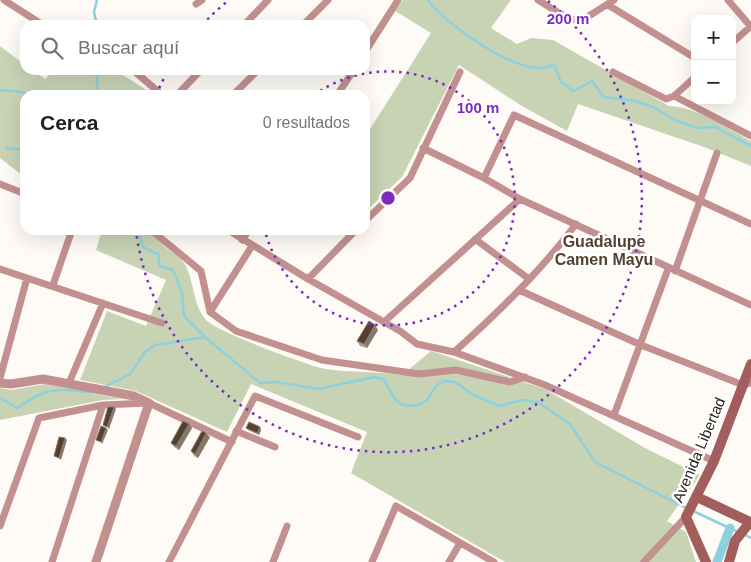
<!DOCTYPE html>
<html lang="es">
<head>
<meta charset="utf-8">
<style>
  :root { --surface:#fff; --page:#f2f2f2; --text:#202124; --muted:#757577; --line:#e0e0e0 }
  body { margin:0; font-family:Arial,sans-serif; background:var(--page); color:var(--text) }
  .controls { position:absolute; right:15px; top:15px; display:grid; overflow:hidden; border-radius:10px; box-shadow:0 5px 20px #0002 }
  .controls button { width:45px; height:45px; display:grid; place-items:center; padding:0; border:0; border-bottom:1px solid var(--line); background:var(--surface); color:var(--text); font:25px sans-serif }
  .list { margin:0; padding:0; list-style:none }
  h2 { display:flex; justify-content:space-between; align-items:center; height:65px; margin:0; padding:0 20px; font-size:21px }
  h2 small { font-size:16px; font-weight:400; color:var(--muted) }
  .icon { flex:none; width:28px; height:28px; fill:none; stroke:currentColor; stroke-width:2; stroke-linecap:round; stroke-linejoin:round }
  .map { position:relative; flex:none; width:751px; height:562px; overflow:hidden }
  .search { position:absolute; background:var(--surface); box-shadow:0 5px 20px #0002; left:20px; top:20px; width:350px; height:55px; display:flex; align-items:center; gap:12px; box-sizing:border-box; padding:0 18px; border-radius:15px; color:var(--muted); font-size:19px }
  .panel { position:absolute; background:var(--surface); box-shadow:0 5px 20px #0002; left:20px; top:90px; width:350px; height:145px; border-radius:15px }
  .map>svg:first-child { display:block }
  .green { fill:#c8d3b4 }
  .lines { fill:none; stroke-linecap:round; stroke-linejoin:round }
  .stream { stroke:#8cd1e0; stroke-width:2.5 }
  .canal { stroke:#8cd1e0; stroke-width:9 }
  .minor { stroke:#c2918f; stroke-width:7 }
  .tertiary { stroke:#c2918f; stroke-width:9 }
  .secondary { stroke:#a25e5c; stroke-width:10 }
  .wall { fill:#a89e92 }
  .shaded-wall { fill:#86786b }
  .building { fill:#534130; stroke:#86786b }
  .ring { fill:none; stroke:#7b2cbf; stroke-width:2.5; stroke-dasharray:2.5 5 }
  .labels { text-anchor:middle; stroke-width:5; stroke-linejoin:round; paint-order:stroke }
  .street-label { font-size:15px; fill:#261e17; stroke:#fff }
  .neighbourhood-label { font-size:16px; font-weight:bold; fill:#534130; stroke:#fff }
  .centre { fill:#7b2cbf; stroke:#fff; stroke-width:2.5 }
  .ring-label { font-size:15px; text-anchor:middle; font-weight:bold; fill:#7b2cbf; stroke:#fff; stroke-width:5; stroke-linejoin:round; paint-order:stroke }
</style>
</head>
<body>
<div class="map">
<svg width="751" height="562" viewBox="0 0 751 562">
  <rect width="100%" height="100%" fill="#fefaf5"/>
  <path class="green" d="M403 0H511L491 28 517 44 531 38 553 40 669 106C699 108 725 127 751 141V166L704 147 578 104 567 131 522 106 459 65 402 177 365 212V137L431 33 395 11Z
    M0 46 25 65V70H32L45 79 54 70H115L151 93 25 95V170L22 175 0 158Z
    M102 230H153C160 250 178 252 186 266 194 283 193 305 206 320 215 331 309 366 326 369 351 373 377 371 402 375L431 351 545 389 645 448 700 475 667 521 686 532 696 562H505L351 473 367 432 251 384 227 432 136 391 80 380 107 311 146 326 166 280 96 250Z
    M45 384 123 399 103 400 0 420V388L11 390Z"/>
  <g class="lines">
    <path class="stream" d="M97 0 94 12 97 25
      M428 0C445 24 509 68 539 68 543 69 549 66 554 65L561 82 573 91 592 81 604 97 635 101 653 107 673 119 696 128 715 127 751 146
      M97 70V95
      M0 90 23 92 28 95
      M6 148 25 150
      M138 230 143 247 158 254 160 266 173 270 182 293 184 316 205 337 260 383 277 382 318 389 375 377 383 379 395 399 402 405 415 406 426 401 437 385 444 381 455 382 473 395 499 406 522 400 538 402 570 424 595 462 686 508
      M103 388 130 374 145 352 155 345 205 337
      M0 398 17 408C36 396 44 389 69 390 77 391 85 393 93 392
      M691 510 738 532
      M743 534 751 538"/>
    <path class="canal" d="M717 562 730 528"/>
    <path class="minor" d="M4 0 43 25
      M538 0 567 18 581 21 614 0
      M728 0 751 27
      M196 4 202 0
      M608 5 695 58
      M244 25 268 0
      M303 25 328 0
      M732 43 751 26
      M365 52 398 0
      M133 70 162 95
      M613 72 666 99 674 96 695 77
      M177 95 201 70
      M233 95 258 70
      M337 95 354 70
      M674 96 751 136
      M423 148 484 178 520 199 751 305
      M484 178 514 115 751 224
      M0 184 25 194
      M365 221 410 178 460 72
      M151 230 201 271 210 312 236 331 322 360 419 374 456 370 510 382 525 377
      M228 230 308 279 400 331 417 344 454 352 545 385 714 461
      M475 239 529 279
      M242 240 249 230
      M0 269 162 323
      M675 271 717 153
      M308 279 356 230
      M53 285 72 230
      M519 290 641 345 743 385 751 383
      M210 312 252 246
      M384 322 520 199
      M454 352C498 313 541 271 576 224
      M0 378 27 278
      M69 383 103 303
      M614 415 668 269
      M236 431 275 447
      M0 526 39 418 103 405 149 403 232 442
      M52 562 103 405
      M169 562 255 396 358 437
      M273 562 287 526
      M372 562 396 506 494 562
      M449 562 460 543
      M644 562 686 517"/>
    <path class="tertiary" d="M0 383 11 384 43 379 134 396 149 403 96 562"/>
    <path class="secondary" d="M697 497 750 522 735 541 729 562
      M706 562 686 517 714 461 751 364"/>
  </g>
  <path class="wall" d="M378 330 367 348 360 346 357 341Z
    M189 424 192 428 179 450 174 447 171 443Z
    M260 427 261 430 259 435 248 430 246 428Z
    M210 437 198 458 194 456 191 451Z"/>
  <path class="shaded-wall" d="M375 325 378 330 367 348 364 344Z
    M114 407 116 409 109 429 107 427Z
    M189 424 192 428 179 450 176 446Z
    M260 427 261 430 259 435 257 433Z
    M106 428 108 430 102 444 101 442Z
    M206 433 210 437 198 458 195 454Z
    M65 438 67 440 61 460 59 458Z"/>
  <path class="building" d="M369 321 375 325 364 344 357 341Z
    M108 407H114L107 427 103 425Z
    M183 421 189 424 176 446 171 443Z
    M249 422 260 427 257 433 246 428Z
    M101 426 106 428 101 442 96 440Z
    M202 431 206 433 195 454 191 451Z
    M59 437 65 438 59 458 54 456Z"/>
  <g class="ring">
    <path d="M314 95A127 127 0 1 1 265 231"/>
    <path d="M156 95A254 254 0 0 1 168 71M202 25A254 254 0 0 1 228 1M548 1A254 254 0 1 1 136 231"/>
  </g>
  <g class="labels">
    <g class="street-label">
      <text transform="translate(699 450) rotate(-67)" y="5">Avenida Libertad</text>
    </g>
    <g class="neighbourhood-label">
      <text x="604" y="247">Guadalupe<tspan x="604" dy="18">Camen Mayu</tspan></text>
    </g>
  </g>
  <circle cx="388" cy="198" r="8" class="centre"/>
  <g class="ring-label">
    <text x="568" y="24">200 m</text>
    <text x="478" y="113">100 m</text>
  </g>
</svg>
<div class="controls">
<button>+</button>
<button>−</button>
</div>
<div class="search"><svg class="icon" aria-label="search" viewBox="0 0 24 24"><circle cx="10" cy="10" r="6"/><path d="M15 15l6 6"/></svg>Buscar aquí</div>
<section class="panel">
<h2>Cerca<small>0 resultados</small></h2>
<ul class="list">
</ul>
</section>
</div>
</body>
</html>
